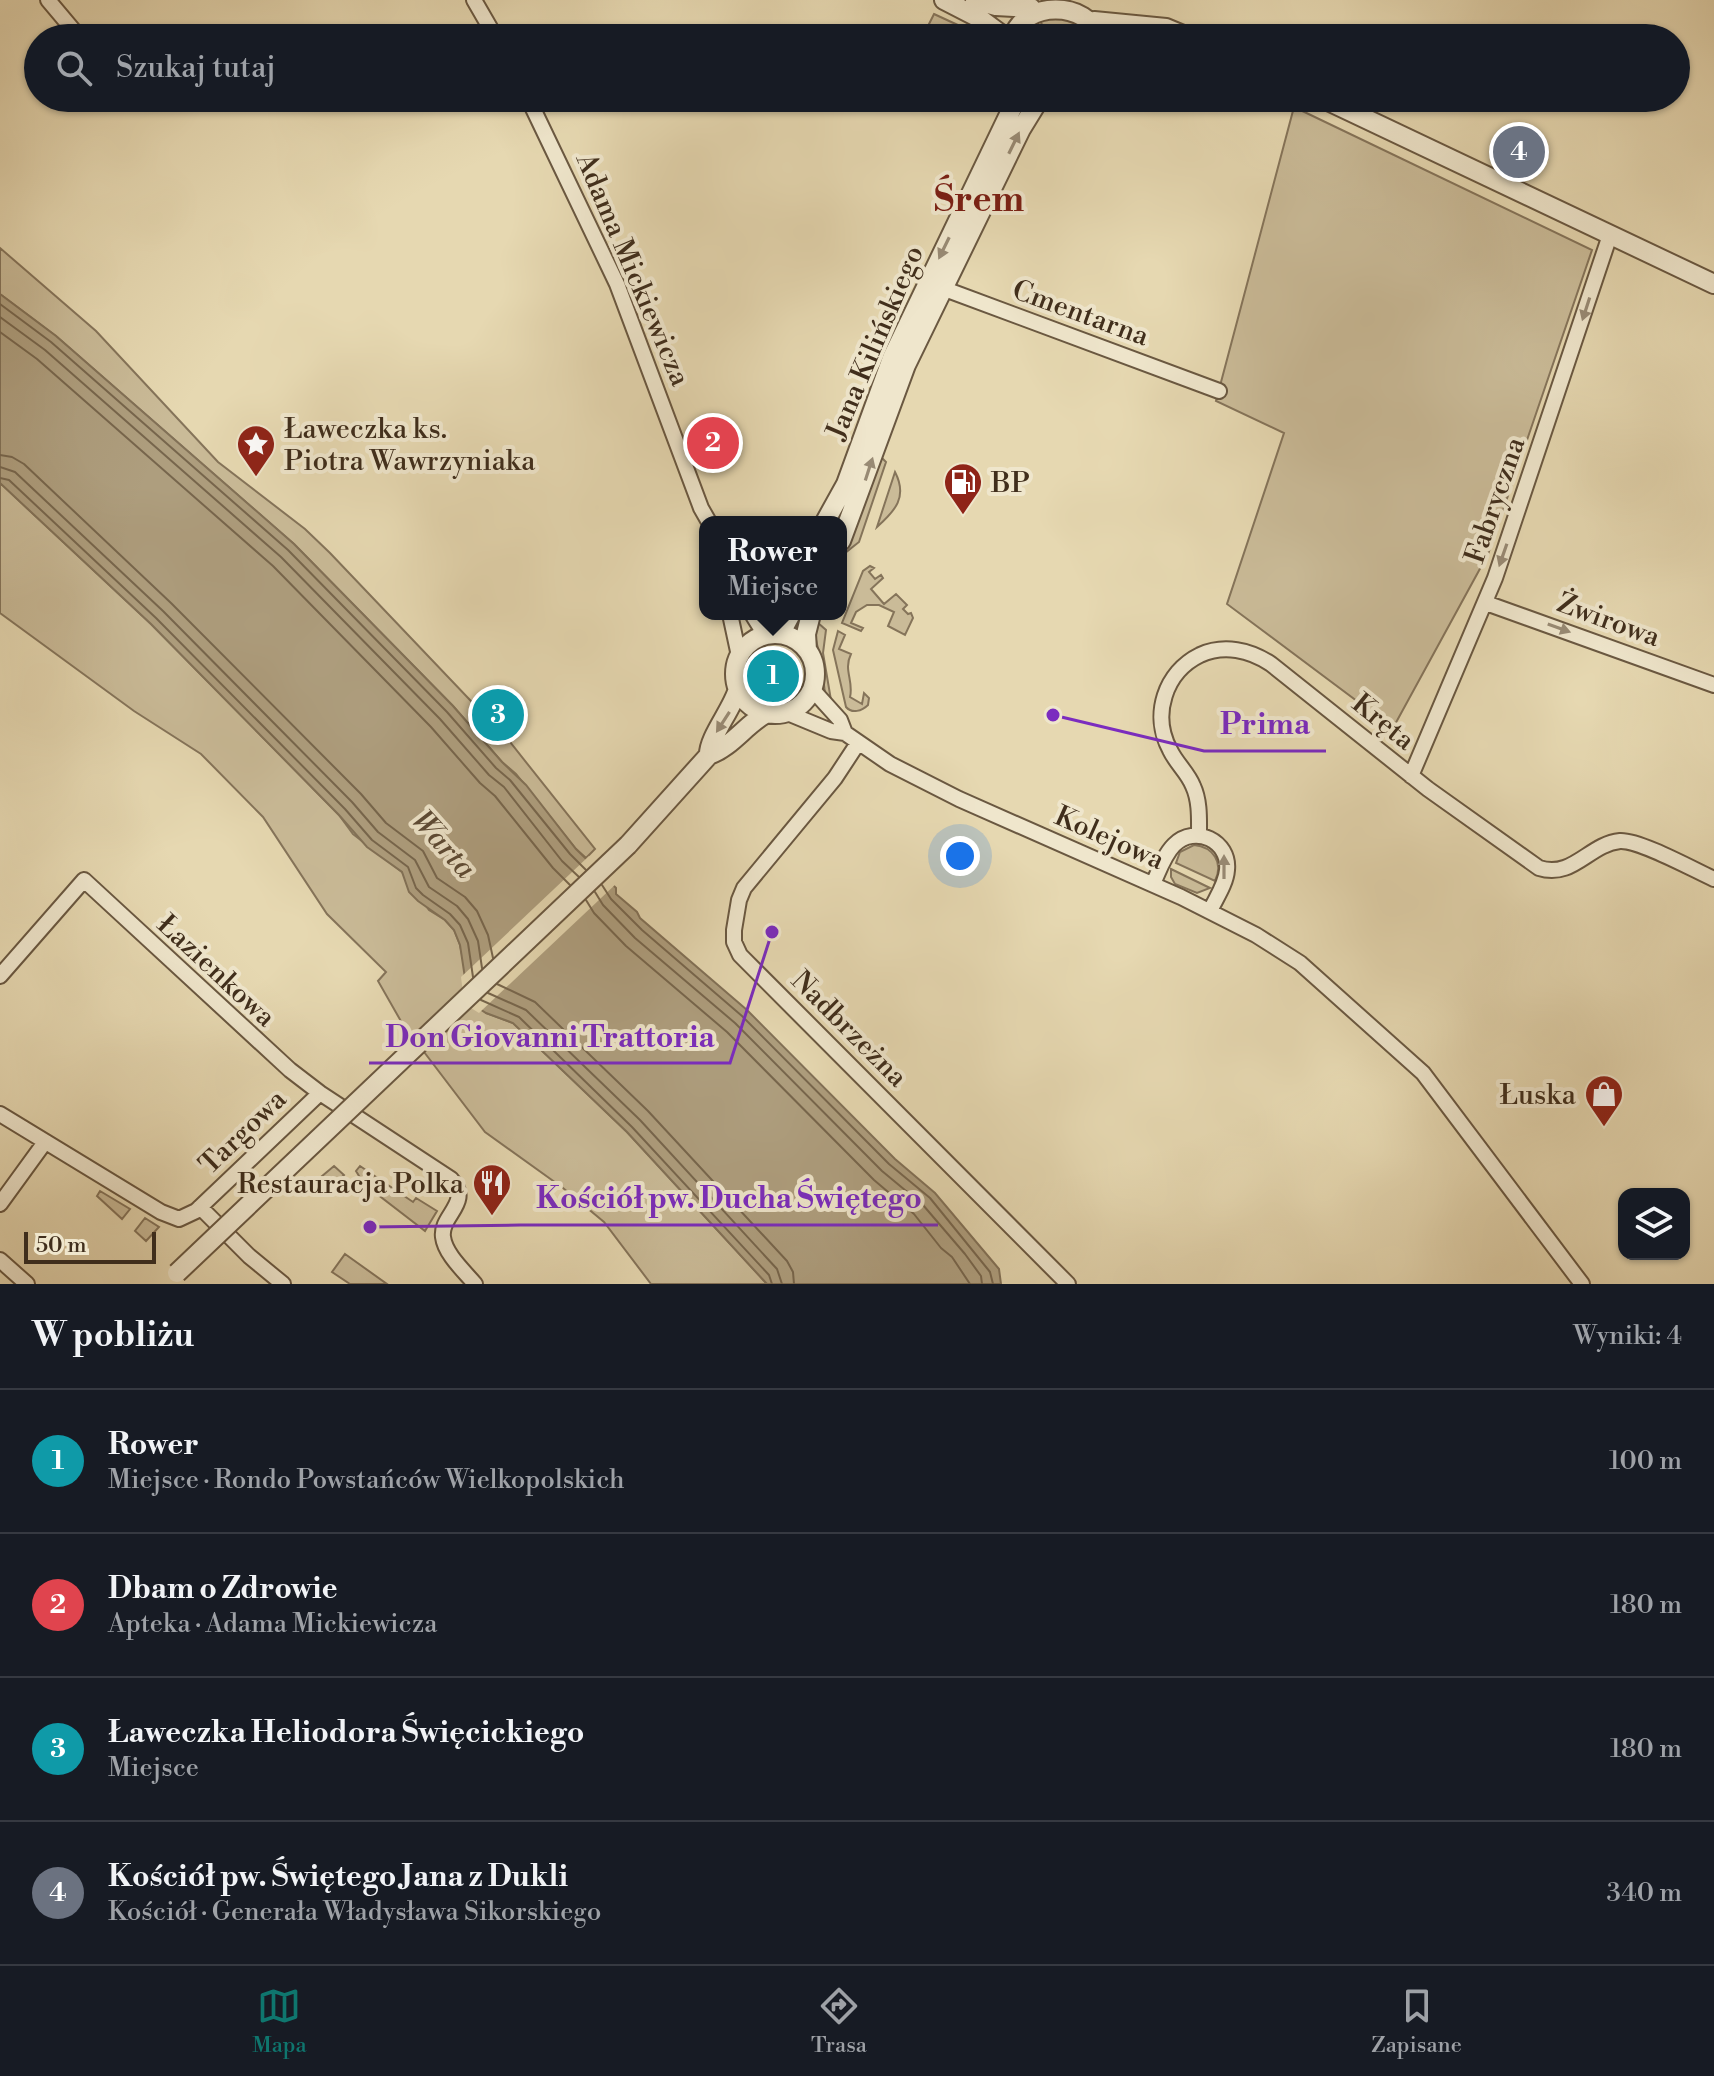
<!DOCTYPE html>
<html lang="pl">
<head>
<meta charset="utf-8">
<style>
  :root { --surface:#171b24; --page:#242831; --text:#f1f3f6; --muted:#9ea1a6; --line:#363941; --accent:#0f766e }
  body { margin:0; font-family:"Libre Bodoni",serif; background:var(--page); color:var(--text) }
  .controls { position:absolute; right:24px; bottom:24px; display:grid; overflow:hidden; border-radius:16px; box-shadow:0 2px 6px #0004 }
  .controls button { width:72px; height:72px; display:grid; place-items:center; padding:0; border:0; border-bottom:2px solid var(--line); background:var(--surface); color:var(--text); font:40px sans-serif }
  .scale { position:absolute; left:24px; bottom:20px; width:132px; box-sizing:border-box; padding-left:8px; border:4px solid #402e1c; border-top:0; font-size:22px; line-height:28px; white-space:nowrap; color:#402e1c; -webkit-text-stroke:6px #efe6cc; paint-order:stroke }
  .you { position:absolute; left:960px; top:856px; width:28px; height:28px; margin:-20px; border:6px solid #fff; border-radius:50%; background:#1a73e8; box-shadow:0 0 0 12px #1a73e833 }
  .badge { display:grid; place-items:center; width:52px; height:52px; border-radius:50%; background:var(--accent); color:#fff; font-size:26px; font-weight:700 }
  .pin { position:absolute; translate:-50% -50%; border:4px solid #fff; box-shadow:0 2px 8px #0006 }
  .popup { position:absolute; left:699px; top:516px; width:148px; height:104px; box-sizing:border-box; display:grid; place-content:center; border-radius:16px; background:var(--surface); filter:drop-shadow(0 2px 6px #0005); font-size:26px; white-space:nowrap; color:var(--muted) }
  .popup b { font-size:30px; color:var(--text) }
  .popup::after { content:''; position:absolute; left:50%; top:100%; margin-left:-16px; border:16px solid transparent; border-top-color:var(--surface) }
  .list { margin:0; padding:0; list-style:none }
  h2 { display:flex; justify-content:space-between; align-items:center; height:104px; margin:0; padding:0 32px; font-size:34px }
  h2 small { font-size:26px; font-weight:400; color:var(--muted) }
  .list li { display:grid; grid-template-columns:52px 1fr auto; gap:24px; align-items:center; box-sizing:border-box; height:144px; padding:0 32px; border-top:2px solid var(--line) }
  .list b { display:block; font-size:30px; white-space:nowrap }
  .list p { margin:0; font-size:26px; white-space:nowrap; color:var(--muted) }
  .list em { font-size:26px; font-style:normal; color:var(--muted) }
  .icon { flex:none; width:44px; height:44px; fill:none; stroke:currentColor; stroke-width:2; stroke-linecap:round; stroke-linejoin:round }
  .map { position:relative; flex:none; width:1714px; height:1284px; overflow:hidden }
  .search { position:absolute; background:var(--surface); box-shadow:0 2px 6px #0004; left:24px; right:24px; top:24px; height:88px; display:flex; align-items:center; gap:20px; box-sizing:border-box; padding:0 28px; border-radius:44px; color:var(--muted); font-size:30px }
  .sheet { height:680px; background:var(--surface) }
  nav { display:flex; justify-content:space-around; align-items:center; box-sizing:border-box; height:112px; border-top:2px solid var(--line); background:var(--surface); font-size:22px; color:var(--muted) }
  nav a { display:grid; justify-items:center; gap:4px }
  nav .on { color:var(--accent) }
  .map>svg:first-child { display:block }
  .green { fill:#cabb98; stroke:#85745a; stroke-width:2 }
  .water { fill:#ae9e7e; stroke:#827157; stroke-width:2 }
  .pier { fill:#e6d8b1 }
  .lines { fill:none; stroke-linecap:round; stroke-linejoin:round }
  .shore { stroke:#77664d; stroke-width:2 }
  .minor-casing { stroke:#6a5841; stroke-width:18 }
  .tertiary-casing { stroke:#6a5841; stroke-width:22 }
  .minor { stroke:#efe6cc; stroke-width:14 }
  .tertiary { stroke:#efe6cc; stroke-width:18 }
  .tertiary-bridge-casing { stroke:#6a5841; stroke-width:22; stroke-linecap:butt }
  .tertiary-bridge { stroke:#efe6cc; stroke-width:18 }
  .oneway { fill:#988a74 }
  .labels { text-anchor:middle; stroke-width:8; stroke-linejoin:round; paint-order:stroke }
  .street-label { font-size:28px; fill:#402e1c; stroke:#efe6cc }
  .poi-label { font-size:28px; fill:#402e1c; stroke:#efe6cc; text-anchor:start }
  .water-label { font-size:30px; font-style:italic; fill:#5c4a34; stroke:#efe6cc }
  .district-label { font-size:36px; font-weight:bold; fill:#7a1f14; stroke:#efe6cc }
  .leader { fill:none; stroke:#7b2cbf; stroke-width:3 }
  .callout-dot { fill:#7b2cbf; stroke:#efe6cc; stroke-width:3 }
  .callout-label { font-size:30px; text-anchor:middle; font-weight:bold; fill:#7b2cbf; stroke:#efe6cc; stroke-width:8; stroke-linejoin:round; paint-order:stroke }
</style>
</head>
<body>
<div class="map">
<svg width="1714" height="1284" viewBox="0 0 1714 1284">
  <rect width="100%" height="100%" fill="#e6d8b1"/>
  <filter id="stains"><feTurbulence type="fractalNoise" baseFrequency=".0025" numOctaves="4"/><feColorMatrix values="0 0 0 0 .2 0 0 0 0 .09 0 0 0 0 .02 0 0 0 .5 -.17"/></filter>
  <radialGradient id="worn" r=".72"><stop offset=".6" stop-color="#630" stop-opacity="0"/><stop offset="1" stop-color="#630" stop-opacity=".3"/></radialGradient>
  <path class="green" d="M934 14 986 38H942L927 28Z
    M1052 15 1078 23 1086 38H1067L1059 32 1048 35 1040 21Z
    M1294 107 1592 250 1488 554 1393 728 1227 604 1284 433 1216 401Z
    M0 248 96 331 218 462 305 529 330 553 510 742 595 849 586 858 576 849 516 774 502 762 453 706 294 544 56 336 0 294Z
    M879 455 886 462 859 542 845 553Z
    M895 472C908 497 895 511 877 527Z
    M0 483 151 624 339 815 353 834 402 872 429 910 445 920 454 930 460 945 464 964 486 1013 513 1023 627 1132 767 1284H651L604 1222 563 1188 485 1132 402 1023 378 981 386 972 327 914 263 817 201 754 134 711 0 613Z
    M870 566 874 568 869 572 875 579 881 575 883 578 871 589 884 604 896 594 907 605 903 609 908 614 911 613 913 618 905 635 888 626 894 612 879 605H867L856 612 851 623 863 628 861 631 842 623 863 571Z
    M817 622 826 630 823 653 831 700 826 697C823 686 824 677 822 665 820 649 812 639 817 622Z
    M838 631 845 635 839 649 851 654C843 670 854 681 850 697L862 704 864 693 869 698 868 705C862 711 852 714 846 707L833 650Z
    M749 674a26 26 0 1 1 52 0a26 26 0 1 1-52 0Z
    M1194 845C1213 847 1224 862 1215 881L1176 863 1180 852Z
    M1171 869 1210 888 1197 893 1175 884 1171 877Z
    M334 1166 344 1175 328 1192 315 1182Z
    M360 1166 413 1202 416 1198 437 1211 425 1231 364 1184 356 1171Z
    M100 1191 130 1209 122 1219 97 1196Z
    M145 1218 159 1227 146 1241 135 1231Z
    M345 1254 387 1284H350L332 1272Z"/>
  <path class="water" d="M0 294 56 336 294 544 453 706 502 762 526 785 576 849 616 888V894L637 912 640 918 747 1010 895 1159 935 1193 999 1269 1001 1284H767L627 1132 513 1023 486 1013 474 1005 467 991 460 945 454 930 445 920 418 901 409 892 402 872 367 847 339 815 151 624 0 483Z"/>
  <path class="pier" d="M589 856 617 883 479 1013 471 1008 463 993 461 977Z"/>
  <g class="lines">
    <path class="shore" d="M0 304 51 342 288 550 447 712 496 768 510 780 570 854 586 870
      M0 317 45 350 281 557 440 719 489 775 504 787 562 861 579 877
      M0 332 37 359 273 566 431 727 480 783 495 796 553 868 570 885
      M0 455 12 457 24 464 171 603 361 794 386 823 423 851 437 878 465 897 477 911 488 935 493 958
      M0 467 15 472 163 611 352 802 378 832 415 860 429 887 457 906 468 919 478 941 482 968
      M0 478 9 480 156 618 345 809 372 840 408 867 416 888 423 895 450 914 460 925 468 943 473 977
      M602 885 611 899 642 930 742 1016 889 1164 930 1198 990 1272 993 1284
      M595 892 603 905 635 938 735 1023 882 1171 923 1205 965 1254 981 1276 982 1284
      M586 900 594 913 626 946 727 1032 874 1180 914 1214 941 1248 952 1257 970 1284
      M497 984 535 1002 648 1111 787 1261 793 1272 794 1284
      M488 993 526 1010 640 1120 777 1269 782 1284
      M481 1000 519 1017 632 1127 769 1275 772 1284"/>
    <defs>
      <path id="minor" d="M48 0 80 38
        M474 0 496 38
        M157 98 161 101
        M528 98 617 284 701 508 709 522
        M935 283 942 288 1219 391
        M1486 603 1714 685
        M730 614 739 656
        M752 614 765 635
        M812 689 840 720 845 733 890 764 959 799 1181 897 1256 935 1300 963 1423 1073 1582 1284
        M785 712 831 731 845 733
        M858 743 835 778 744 888 739 900 734 930V942L740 955 1068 1284
        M1411 776 1495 578 1610 235
        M1199 835C1199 819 1200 801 1193 786 1188 773 1176 763 1170 750 1151 715 1165 672 1200 655 1224 644 1250 650 1271 664L1428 789 1539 868C1573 879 1589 844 1620 841 1640 840 1694 870 1714 879
        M1153 884C1159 871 1164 855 1174 845 1195 824 1230 841 1227 870 1226 884 1216 898 1210 911
        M0 976 84 880 290 1070 320 1093 451 1179C473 1203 440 1215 443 1237 445 1254 464 1271 475 1284
        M0 1114 161 1212 179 1219 196 1211 320 1093
        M0 1204 45 1142
        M200 1207 249 1256 283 1284
        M0 1260 27 1284"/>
      <path id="tertiary" d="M944 0 979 18 1006 38
        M975 0 996 6 1031 8
        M1094 21 1166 28 1190 38
        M1013 38C1023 0 1088 0 1100 38
        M1322 98 1714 284
        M825 522 846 484 892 358 1017 98
        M841 541 906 365 1021 129 1040 98
        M776 634 784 627 791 614
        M735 674a40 40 0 1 1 80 0a40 40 0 1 1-80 0Z
        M807 650 806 634 811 614
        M709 755C708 738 732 710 738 689
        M628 845 709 755C732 747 746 724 767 713"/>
    </defs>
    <use href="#minor" class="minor-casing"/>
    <use href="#tertiary" class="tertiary-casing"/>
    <use href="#minor" class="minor"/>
    <use href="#tertiary" class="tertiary"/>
    <defs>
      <path id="tertiary-bridge" d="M177 1273 628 845"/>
    </defs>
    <use href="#tertiary-bridge" class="tertiary-bridge-casing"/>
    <use href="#tertiary-bridge" class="tertiary-bridge"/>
  </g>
  <defs><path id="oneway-solid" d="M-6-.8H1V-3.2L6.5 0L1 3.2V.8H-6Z" transform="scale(2)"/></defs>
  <g class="oneway">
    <use href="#oneway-solid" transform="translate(1014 143) rotate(-64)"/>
    <use href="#oneway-solid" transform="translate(944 248) rotate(116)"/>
    <use href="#oneway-solid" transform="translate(1586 309) rotate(108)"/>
    <use href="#oneway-solid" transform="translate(869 469) rotate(-72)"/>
    <use href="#oneway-solid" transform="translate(1503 555) rotate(109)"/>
    <use href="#oneway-solid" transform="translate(1559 628) rotate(20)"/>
    <use href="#oneway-solid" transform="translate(723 722) rotate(123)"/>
    <use href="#oneway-solid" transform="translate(1224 867) rotate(-90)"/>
  </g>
  <defs>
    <symbol id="sight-pin" viewBox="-11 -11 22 30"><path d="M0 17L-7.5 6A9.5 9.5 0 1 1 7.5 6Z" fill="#8f2418" stroke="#efe6cc"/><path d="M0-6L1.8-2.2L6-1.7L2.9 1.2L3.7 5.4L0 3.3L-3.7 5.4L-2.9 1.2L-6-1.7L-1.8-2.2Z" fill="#fff"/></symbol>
    <symbol id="fuel-pin" viewBox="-11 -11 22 30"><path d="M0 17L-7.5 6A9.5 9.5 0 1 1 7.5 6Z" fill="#8f2418" stroke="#efe6cc"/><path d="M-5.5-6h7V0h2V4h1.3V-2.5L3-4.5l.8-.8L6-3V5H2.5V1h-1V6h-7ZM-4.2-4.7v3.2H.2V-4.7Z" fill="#fff"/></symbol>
    <symbol id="shop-pin" viewBox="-11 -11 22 30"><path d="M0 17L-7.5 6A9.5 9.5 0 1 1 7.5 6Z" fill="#8f2418" stroke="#efe6cc"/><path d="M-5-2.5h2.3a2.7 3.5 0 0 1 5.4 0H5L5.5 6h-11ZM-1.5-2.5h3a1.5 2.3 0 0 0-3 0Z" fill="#fff"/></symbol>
    <symbol id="restaurant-pin" viewBox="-11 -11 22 30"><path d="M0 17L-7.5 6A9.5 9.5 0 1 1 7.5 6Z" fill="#8f2418" stroke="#efe6cc"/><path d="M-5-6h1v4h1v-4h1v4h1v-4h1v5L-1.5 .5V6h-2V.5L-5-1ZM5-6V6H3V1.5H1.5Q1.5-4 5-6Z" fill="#fff"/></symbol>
  </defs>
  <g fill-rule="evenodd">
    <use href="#sight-pin" x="234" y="422" width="44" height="60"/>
    <use href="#fuel-pin" x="941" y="460" width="44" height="60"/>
    <use href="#shop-pin" x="1582" y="1072" width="44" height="60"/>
    <use href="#restaurant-pin" x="470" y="1161" width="44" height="60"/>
  </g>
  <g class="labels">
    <g class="street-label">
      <text transform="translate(634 269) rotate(67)" y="10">Adama Mickiewicza</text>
      <text transform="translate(1081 312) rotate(20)" y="10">Cmentarna</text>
      <text transform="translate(874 342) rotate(-67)" y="10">Jana Kilińskiego</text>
      <text transform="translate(1494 500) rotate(-71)" y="10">Fabryczna</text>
      <text transform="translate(1609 619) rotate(20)" y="10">Żwirowa</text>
      <text transform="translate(1384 721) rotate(39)" y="10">Kręta</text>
      <text transform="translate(1110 837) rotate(24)" y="10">Kolejowa</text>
      <text transform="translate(217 970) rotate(43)" y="10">Łazienkowa</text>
      <text transform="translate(850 1028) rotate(45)" y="10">Nadbrzeżna</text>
      <text transform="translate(242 1131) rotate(-44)" y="10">Targowa</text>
    </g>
    <g class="poi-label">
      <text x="284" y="438">Ławeczka ks.<tspan x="284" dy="32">Piotra Wawrzyniaka</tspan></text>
      <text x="991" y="492">BP</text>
      <text x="1576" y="1104" text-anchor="end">Łuska</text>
      <text x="464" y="1193" text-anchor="end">Restauracja Polka</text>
    </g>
    <g class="water-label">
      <text transform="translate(444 844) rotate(48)" y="10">Warta</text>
    </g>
    <g class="district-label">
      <text x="979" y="211">Śrem</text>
    </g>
  </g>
  <path class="leader" d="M1053 715L1204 751H1326M772 932L730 1063H369M370 1227L520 1225H938"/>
  <g class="callout-dot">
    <circle cx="1053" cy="715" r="8"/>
    <circle cx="772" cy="932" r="8"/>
    <circle cx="370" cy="1227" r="8"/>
  </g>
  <g class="callout-label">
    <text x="1265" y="734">Prima</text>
    <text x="550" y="1047">Don Giovanni Trattoria</text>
    <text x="729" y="1208">Kościół pw. Ducha Świętego</text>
  </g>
  <rect width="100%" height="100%" filter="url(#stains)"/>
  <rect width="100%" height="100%" fill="url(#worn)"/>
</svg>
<div class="controls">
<button><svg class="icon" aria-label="layers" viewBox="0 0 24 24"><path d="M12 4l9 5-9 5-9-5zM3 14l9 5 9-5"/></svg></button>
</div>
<div class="scale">50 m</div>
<div class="you"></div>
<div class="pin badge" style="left:773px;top:676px;background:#0f9aa8">1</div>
<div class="popup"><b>Rower</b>Miejsce</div>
<div class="pin badge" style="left:713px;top:443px;background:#e0444e">2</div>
<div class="pin badge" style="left:498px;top:715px;background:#0f9aa8">3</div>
<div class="pin badge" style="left:1519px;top:152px;background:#6b7280">4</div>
<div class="search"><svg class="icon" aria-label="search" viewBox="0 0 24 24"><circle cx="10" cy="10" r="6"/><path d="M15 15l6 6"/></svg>Szukaj tutaj</div>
</div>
<section class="sheet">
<h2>W pobliżu<small>Wyniki: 4</small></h2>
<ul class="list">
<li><span class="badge" style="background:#0f9aa8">1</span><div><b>Rower</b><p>Miejsce · Rondo Powstańców Wielkopolskich</p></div><em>100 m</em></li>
<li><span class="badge" style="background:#e0444e">2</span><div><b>Dbam o Zdrowie</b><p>Apteka · Adama Mickiewicza</p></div><em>180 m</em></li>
<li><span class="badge" style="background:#0f9aa8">3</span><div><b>Ławeczka Heliodora Święcickiego</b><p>Miejsce</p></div><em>180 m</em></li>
<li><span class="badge" style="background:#6b7280">4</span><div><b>Kościół pw. Świętego Jana z Dukli</b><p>Kościół · Generała Władysława Sikorskiego</p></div><em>340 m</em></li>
</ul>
</section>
<nav>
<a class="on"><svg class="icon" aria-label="map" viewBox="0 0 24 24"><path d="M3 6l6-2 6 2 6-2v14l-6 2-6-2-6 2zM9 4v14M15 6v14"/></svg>Mapa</a>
<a><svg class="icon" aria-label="directions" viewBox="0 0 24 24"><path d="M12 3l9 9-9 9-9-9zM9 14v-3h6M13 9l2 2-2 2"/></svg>Trasa</a>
<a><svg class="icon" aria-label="saved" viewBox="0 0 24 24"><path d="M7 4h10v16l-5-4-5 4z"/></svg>Zapisane</a>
</nav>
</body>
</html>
